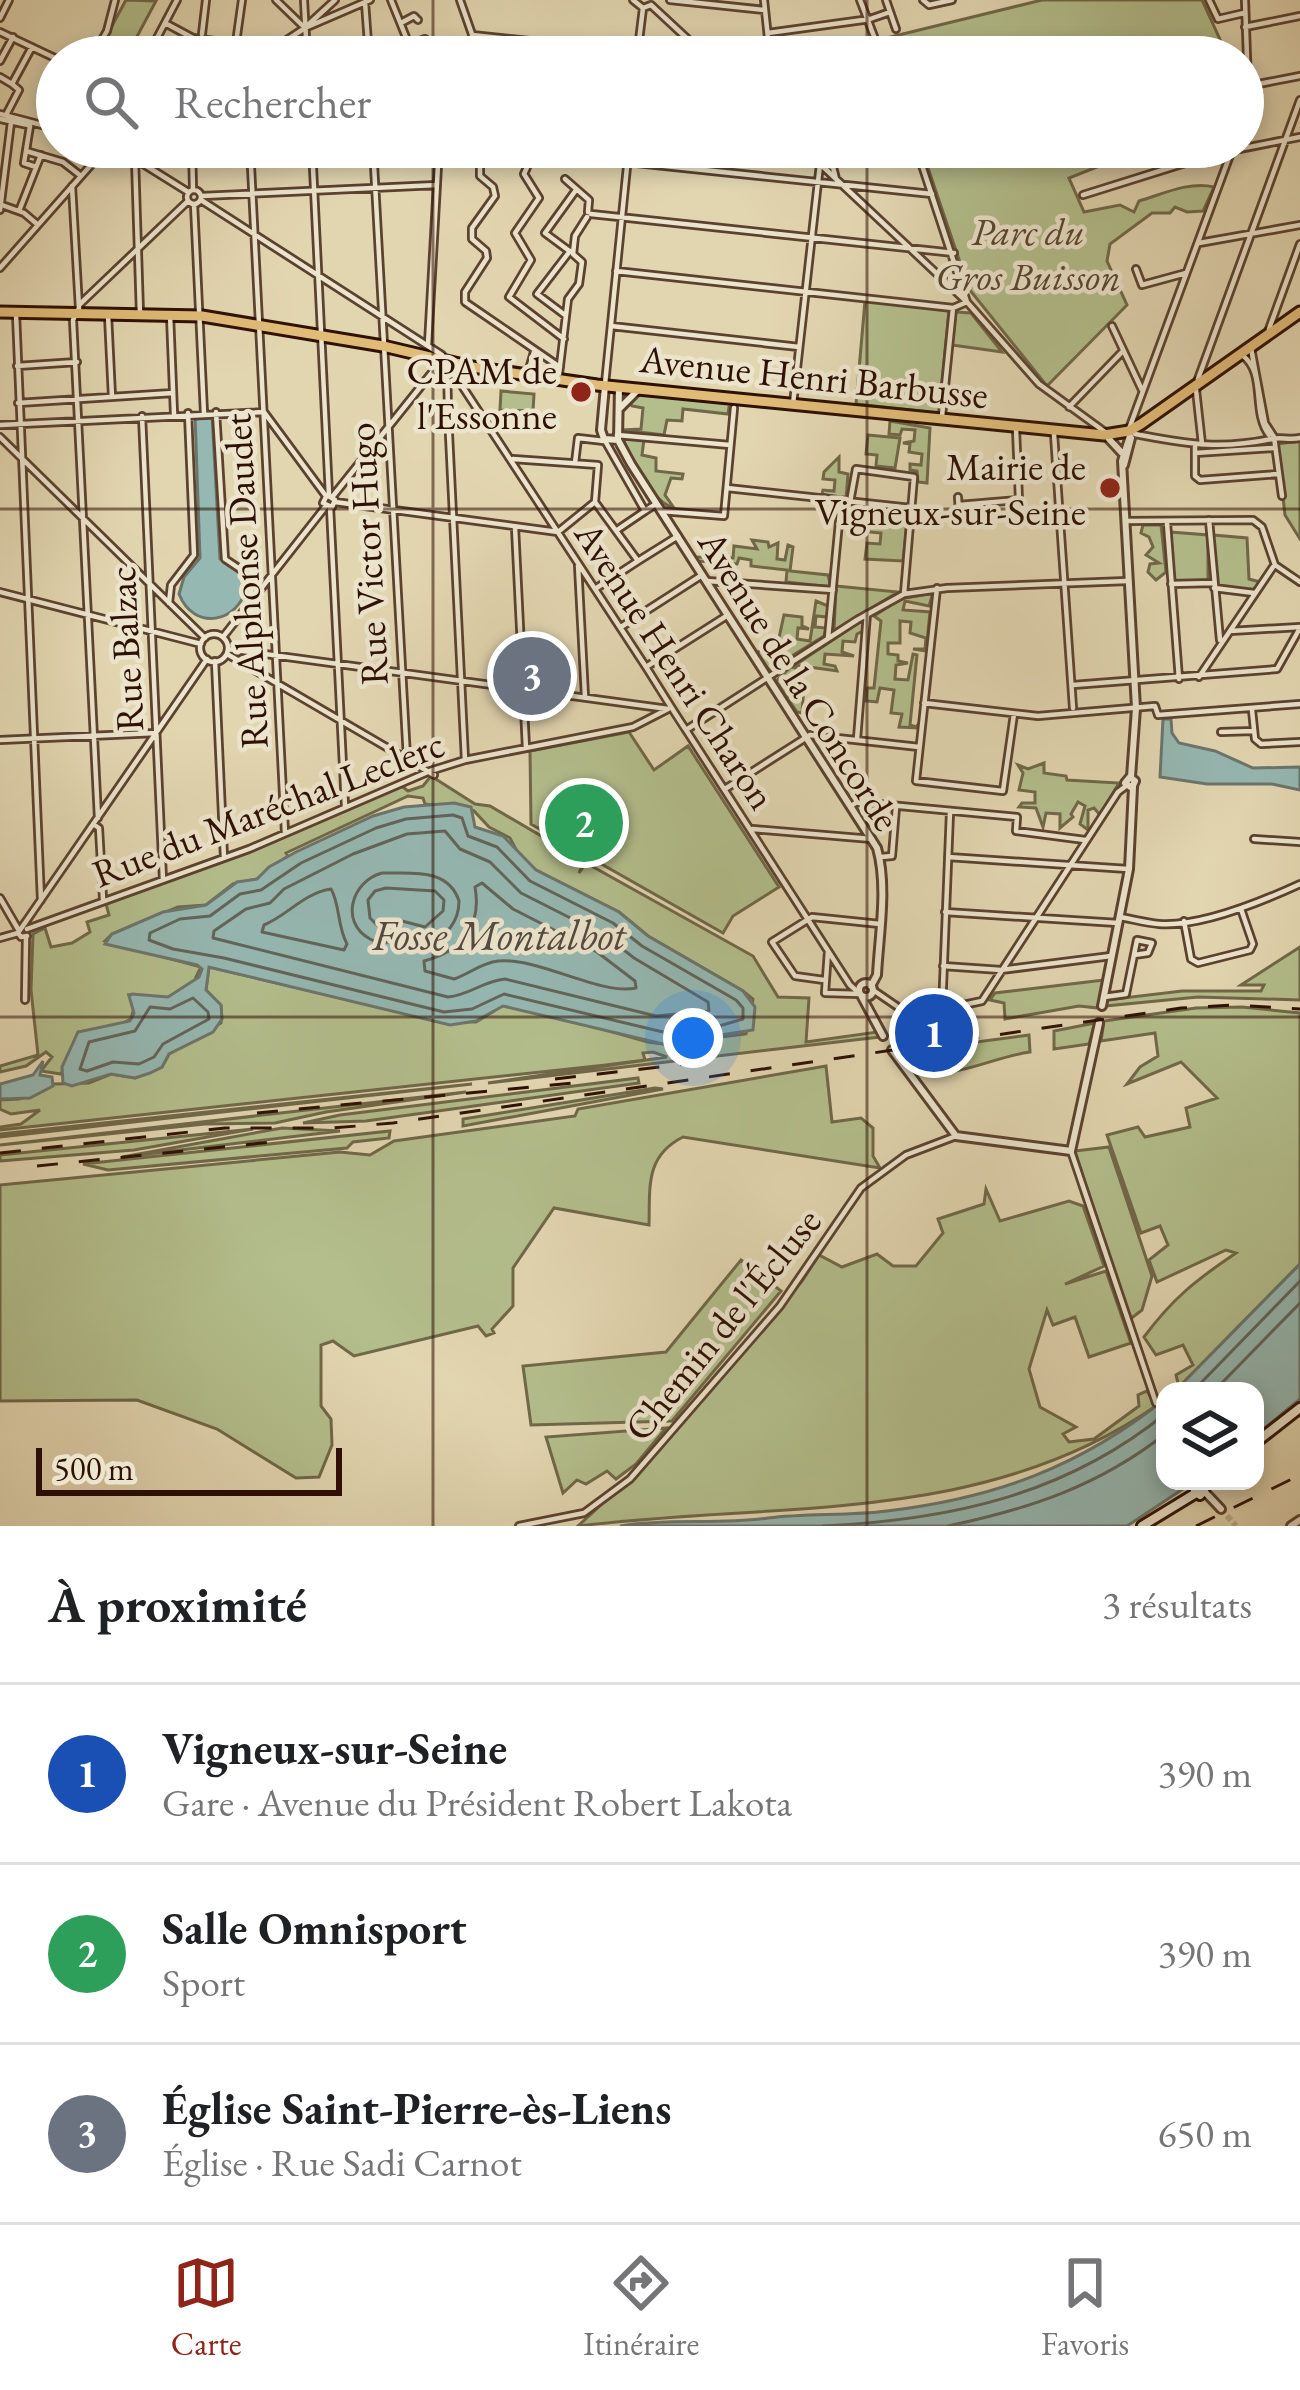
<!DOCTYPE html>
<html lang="fr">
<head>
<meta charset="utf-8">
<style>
  :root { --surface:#fff; --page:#f2f2f2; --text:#202124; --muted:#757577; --line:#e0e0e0; --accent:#8f2418 }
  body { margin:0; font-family:"EB Garamond",serif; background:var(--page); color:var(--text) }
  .controls { position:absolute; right:36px; bottom:36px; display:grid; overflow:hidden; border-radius:24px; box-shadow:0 6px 18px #0003 }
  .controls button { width:108px; height:108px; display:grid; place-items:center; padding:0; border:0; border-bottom:3px solid var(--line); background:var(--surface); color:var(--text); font:60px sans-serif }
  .scale { position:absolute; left:36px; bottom:30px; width:306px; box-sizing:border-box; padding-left:12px; border:6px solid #2e1104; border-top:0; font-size:33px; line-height:42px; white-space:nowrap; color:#2e1104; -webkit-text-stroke:9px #ece4cc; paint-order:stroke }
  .you { position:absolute; left:693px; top:1038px; width:42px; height:42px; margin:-30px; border:9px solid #fff; border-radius:50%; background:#1a73e8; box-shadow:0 0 0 18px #1a73e833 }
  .badge { display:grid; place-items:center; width:78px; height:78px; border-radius:50%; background:var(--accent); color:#fff; font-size:39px; font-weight:700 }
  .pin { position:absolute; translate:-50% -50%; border:6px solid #fff; box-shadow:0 3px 12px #0006 }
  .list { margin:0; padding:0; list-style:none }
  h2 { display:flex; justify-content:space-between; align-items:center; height:156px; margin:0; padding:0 48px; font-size:51px }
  h2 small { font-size:39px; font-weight:400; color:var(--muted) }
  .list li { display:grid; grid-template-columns:78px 1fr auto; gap:36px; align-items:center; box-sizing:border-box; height:180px; padding:0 48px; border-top:3px solid var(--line) }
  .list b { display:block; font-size:45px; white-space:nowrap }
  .list p { margin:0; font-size:39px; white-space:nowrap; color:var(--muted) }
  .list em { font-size:39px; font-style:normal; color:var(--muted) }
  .icon { flex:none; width:66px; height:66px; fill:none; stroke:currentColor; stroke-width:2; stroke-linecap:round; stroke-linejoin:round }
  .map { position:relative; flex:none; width:1300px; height:1526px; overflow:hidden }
  .search { position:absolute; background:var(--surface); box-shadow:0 6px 18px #0003; left:36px; right:36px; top:36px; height:132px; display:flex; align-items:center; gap:30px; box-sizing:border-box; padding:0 42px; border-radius:66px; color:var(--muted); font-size:45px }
  .sheet { height:696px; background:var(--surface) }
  nav { display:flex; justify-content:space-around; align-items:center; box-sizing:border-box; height:168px; border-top:3px solid var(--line); background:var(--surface); font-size:33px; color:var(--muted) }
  nav a { display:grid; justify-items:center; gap:6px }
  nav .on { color:var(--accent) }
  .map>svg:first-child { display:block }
  .green { fill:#b3be8c; stroke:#706848; stroke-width:3 }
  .water { fill:#95b8b2; stroke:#6c756c; stroke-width:3 }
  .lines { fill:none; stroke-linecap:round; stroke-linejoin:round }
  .shore { stroke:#62645b; stroke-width:3 }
  .tertiary-tunnel { stroke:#beaf8e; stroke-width:6; stroke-dasharray:6 3; stroke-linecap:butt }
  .minor-casing { stroke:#5b422f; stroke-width:10 }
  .tertiary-casing { stroke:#5b422f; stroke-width:12 }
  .secondary-casing { stroke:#2e1104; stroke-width:14 }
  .primary-casing { stroke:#2e1104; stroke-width:15 }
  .minor { stroke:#ece4cc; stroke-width:4.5 }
  .tertiary { stroke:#ece4cc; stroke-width:6 }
  .secondary { stroke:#ece4cc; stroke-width:8 }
  .primary { stroke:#e1bb78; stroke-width:9 }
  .rail { stroke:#2e1104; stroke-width:3; stroke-dasharray:21 21; stroke-linecap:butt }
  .grid { fill:none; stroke:#2e1104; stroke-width:3; stroke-opacity:0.55 }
  .poi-dot { fill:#8f2418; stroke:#ece4cc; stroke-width:4.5 }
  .labels { text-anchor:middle; stroke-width:9; stroke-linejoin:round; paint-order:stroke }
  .park-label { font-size:39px; font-style:italic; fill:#56452d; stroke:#ece4cc }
  .poi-label { font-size:39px; fill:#2e1104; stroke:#ece4cc; text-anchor:end }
  .street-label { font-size:39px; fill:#2e1104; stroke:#ece4cc }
  .water-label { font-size:42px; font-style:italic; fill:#524b41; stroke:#ece4cc }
</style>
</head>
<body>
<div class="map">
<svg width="1300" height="1526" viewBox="0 0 1300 1526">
  <rect width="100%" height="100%" fill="#e2d6b1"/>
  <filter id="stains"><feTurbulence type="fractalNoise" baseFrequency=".00167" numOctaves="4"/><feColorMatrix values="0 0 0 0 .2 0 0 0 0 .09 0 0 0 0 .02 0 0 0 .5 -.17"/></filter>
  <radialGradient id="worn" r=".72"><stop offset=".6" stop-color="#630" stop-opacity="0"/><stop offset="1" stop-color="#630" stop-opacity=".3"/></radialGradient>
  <path class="green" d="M126 0 156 1 126 57H95Z
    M1042 0H1202L1228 57H885L878 40Z
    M921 147H1147L1069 178 1084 212 1120 205 1134 212 1139 201C1163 194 1189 181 1214 187L1203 211 1187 212 1175 207 1170 213H1152L1110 244 1107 261 1127 305 1047 386 969 289Z
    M865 301 949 310 939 413 856 404Z
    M956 312 971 313 1002 352 952 345Z
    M501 391 534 394 533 411 500 410Z
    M640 394 734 403 733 407H729L728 414 683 409 682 421 667 420 664 435 622 430 641 429 643 408 632 406 629 401Z
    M890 421 930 428 927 483 918 482 917 471 910 470V464L921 465 922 454 909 452 910 444 903 443 914 441 915 430 902 429 900 435 889 434Z
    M868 435 900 438 895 468 876 466 877 455 866 454Z
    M623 437 644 439 642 455 656 458V471L683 474 682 479 671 478 665 495 674 508C652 502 628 458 623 437Z
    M1300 441V539L1285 515 1277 444Z
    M839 457V472L848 474 846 499 822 494 823 490 834 491 835 480 823 479 824 472Z
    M870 520 907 524 903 561 865 559 867 543 880 544 881 533 869 532Z
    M1143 525H1161L1166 572 1156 580 1148 572 1150 564 1159 563 1146 555 1153 547 1149 537 1141 533Z
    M1170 532 1208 535V581L1174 583Z
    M1213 535 1247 538 1249 579 1260 582 1254 591 1217 587Z
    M752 540 768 542 769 547 778 543 777 559 785 560 788 545 793 547 790 571 828 575 831 587 786 582 787 570 751 566V560L739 558 737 564 698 561 695 557 733 558 734 546 757 549Z
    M836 586 898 592 834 631Z
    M933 593 929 606 905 601 903 610 930 612 926 651 913 649H925L926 638 910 633 911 622 900 621V643H888V654L898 655V661L908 663 896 665 895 679 908 680 913 654 917 655 910 725 916 727 920 722 919 728 899 727 902 714 891 713 894 690 880 688 877 702 866 701 867 688H874L881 621 874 616 900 599Z
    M816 601 828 606 827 617 816 616 815 627 826 628 824 636 769 670 757 652 777 647 784 615 802 617V626L809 629 798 628 797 639 810 641Z
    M866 618 867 629 857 634 855 642 843 641 842 652 854 656 825 654 824 664 835 666 837 671 795 665Z
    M791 667 796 668V683L804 685 802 713 797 712 776 681Z
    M629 732 654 770 688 746 779 887 733 916 723 933 531 824 530 751Z
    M1044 763V773L1066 776 1067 780 1119 783 1100 815 1094 808 1088 810V830L1080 824 1085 806 1078 802 1071 814 1073 817 1060 828V814L1046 813 1043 827 1036 808 1019 807 1022 803H1035V792L1019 790 1023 773 1018 765 1028 769Z
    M431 776 475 804 490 806 584 861 579 873 586 863 753 956 778 997 809 998 806 1042 877 1032 880 1037 488 1083 667 1057 653 1052 643 1053 645 1060 606 1065 0 1130V1127L21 1124 40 1110 11 1114 0 1109V1100L19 1099 54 1084 89 1083 111 1074 135 1078 162 1067 169 1054 221 1023V1006L206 990 209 967 438 1021 476 1022 494 1011 496 999 648 1042 663 1044 746 1034 753 999 743 991 648 936 619 912 536 870 519 855 510 838 489 827 474 811 425 804 423 798 408 796 286 853 288 856 257 879 233 884 206 905 178 907 112 934 105 941 201 967 196 977 199 979 171 998 129 995 134 1008 131 1019 118 1026 78 1032 61 1074 41 1071 52 1057 46 1052 26 1066 0 1072V1066L38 1055 31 990 33 934 45 928 51 947 72 943 90 932 87 922 109 915 106 904 294 832 399 784 408 791 423 786Z
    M1300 947V1000L1198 997 1105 1006 1106 1000 1182 991H1261L1264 985H1241Z
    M1104 980 1098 1008 1079 1006 1005 1019 1004 1003 990 1000 995 993Z
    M1242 1007 1300 1013V1264L1179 1387 1176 1375 1193 1365 1183 1345 1156 1355 1144 1337C1173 1298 1196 1280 1236 1253L1226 1250 1157 1282 1149 1260 1168 1245 1160 1226 1141 1233 1107 1135 1138 1127 1145 1137 1190 1127 1186 1108 1217 1098 1181 1062 1127 1084 1140 1067 1158 1056 1155 1033 1101 1041 1104 1021 1196 1008Z
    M1095 1023 1089 1044 1054 1049V1031Z
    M1029 1035 1030 1052C1001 1056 978 1068 950 1072L946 1046Z
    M826 1066 832 1122 861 1118 873 1128V1156L880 1168 683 1137C645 1156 650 1187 649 1225L554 1208 513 1268V1306L492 1329 494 1333 486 1336 478 1326 354 1356 333 1341 321 1345V1406L331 1419 332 1445 319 1477 296 1478 217 1429 137 1400 0 1401V1185L340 1152 370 1155 394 1141 575 1116 578 1109Z
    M638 1078 639 1083 366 1121 303 1123 340 1115Z
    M472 1084 0 1137V1134Z
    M655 1088 663 1089 463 1126V1119Z
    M466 1092 326 1112 275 1123 205 1124 0 1145Z
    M282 1128 340 1131 122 1157Z
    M253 1129 134 1150 0 1161V1155Z
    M390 1131 389 1138 353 1142 347 1148 108 1170 83 1164Z
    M1109 1147 1152 1276 1142 1310 1129 1320 1075 1151Z
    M986 1189 1000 1221 1069 1201 1083 1206 1104 1266 1065 1284 1106 1271 1131 1343 1089 1357 1075 1317 1053 1325 1047 1310 1029 1369 1040 1407 1076 1427 1063 1434 1069 1442 1094 1439 1139 1406 1138 1395 1147 1391 1156 1406C982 1526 782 1501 578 1526L654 1456 802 1281 819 1255 842 1267 877 1254 893 1266H916L943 1233 938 1219 984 1204Z
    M741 1260 781 1291 672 1421 531 1425 523 1366 666 1352Z
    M666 1428 636 1464 616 1479 607 1471 586 1484 577 1480 563 1493 546 1437Z"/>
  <path class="water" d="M212 415 220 559 240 572 247 586C239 623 194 632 179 594L184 577 200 558 195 416Z
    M1163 719H1171L1172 733 1179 743 1215 751 1253 768 1300 767V790L1272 784H1207L1160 777Z
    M454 803 471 807 475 827 503 836 536 870 619 912 648 936 743 991 755 1007 753 1030 663 1044 503 1006 476 1021 450 1025 209 967 206 990 221 1005 222 1019 213 1032 169 1054 162 1067 150 1073 135 1078 111 1074 72 1086 63 1083 62 1067 78 1032 130 1021 134 1013 129 996 132 994 168 997 199 977 202 969 197 965 105 944 112 934 163 912 206 905 237 882 257 879 269 867 296 852 373 816 404 807Z
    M43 1061 40 1075 52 1077 53 1086 30 1098 0 1099V1084L33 1075Z
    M1300 1264V1399L1255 1436V1391H1175Z
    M1165 1399V1481H1195L1127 1526H620C669 1518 719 1525 768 1518 806 1513 848 1516 887 1511 995 1498 1080 1467 1165 1399Z"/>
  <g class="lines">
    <path class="shore" d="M453 815 462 818 468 836 497 847 530 881 613 923 642 946 736 1000 743 1008V1019L719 1026 663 1032 504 994 472 1009 444 1012 224 958 173 949 149 940 150 933 180 919 210 916 240 894 261 890 301 863 376 828 406 819Z
      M445 831 460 849 490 862 521 893 606 936 634 958 708 1002 709 1011 656 1016 505 979C483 981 470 995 448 997L213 938 214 931 246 909 270 903 284 889 353 854 407 834Z
      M382 873C410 874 448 867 459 901 459 920 447 939 426 942 416 944 407 938 398 940 387 942 380 945 370 939 339 922 352 881 382 873Z
      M482 883 513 909 597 952 635 981 636 988C601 996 539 957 498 961 481 963 469 974 454 979L425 971 424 961C462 951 482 926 475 887Z
      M386 888 435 891 444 900 443 911 425 927 402 921 378 926 370 918 368 900 375 891Z
      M331 889C340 904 337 926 347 944L344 950 262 932 264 925C288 915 304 893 331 889Z
      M193 998 208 1012 209 1019 163 1044 154 1057 139 1064 113 1062 87 1071 80 1069 89 1042 135 1031 150 1007 170 1009Z
      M1193 1391 1300 1281
      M1214 1391 1300 1303
      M823 1526C950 1520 1065 1495 1165 1414
      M948 1526C1029 1509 1099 1486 1165 1434"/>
    <path class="tertiary-tunnel" d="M1221 1509 1236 1526"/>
    <defs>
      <path id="minor" d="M276 0 305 28
        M304 0 307 57
        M391 0 414 57
        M460 0 480 57
        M633 0 643 8 651 5
        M670 0 765 10
        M764 0 770 57
        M860 0 882 57
        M886 0 896 29
        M923 0 929 5 952 0
        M1209 0 1218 19 1244 13
        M365 2 369 57
        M651 5 707 57
        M0 18 9 0
        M165 23 193 38 235 44
        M401 23 414 16 418 20
        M309 24 335 0
        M1245 27 1300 16
        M0 32 57 59
        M768 33 870 19 890 12
        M202 34 206 0
        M472 35 684 57
        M368 43 379 57
        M410 45 425 39 429 42
        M92 57 107 31 115 0
        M147 57 177 0
        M234 57 242 0
        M261 57 305 28 370 0
        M637 57 643 8
        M0 61 13 37
        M0 77 12 84
        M1248 86 1300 76
        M0 114 57 129
        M6 115 19 90 12 84 32 47
        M1243 116 1248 86 1245 0
        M0 119 28 125
        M30 126 24 163 36 167
        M116 147 188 192
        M192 147 193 189
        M250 147 285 833
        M312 147 329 495
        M373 147 407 758
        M493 147 480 166V176L493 187 495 196 472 228V239L486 251 487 258 465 292V302L560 367
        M536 147 524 174 539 198 515 233 531 260 509 297 564 339
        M802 147 967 302
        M916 147 967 302 1039 384 1105 432
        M26 151 63 162 81 176
        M135 159 140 314
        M627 162 932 194
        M822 164 833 167 836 179
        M565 179 589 200 588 212
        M72 186 79 308 73 320 98 818
        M187 197a7 7 0 1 1 14 0a7 7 0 1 1-14 0Z
        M1083 195 1214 154 1300 137
        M202 196 437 185
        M201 200 442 355
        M194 204 204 413
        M2 205 24 213 37 224
        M0 210 11 122
        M19 211 41 155
        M591 214 954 253
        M1199 243 1300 225
        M568 250 545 233 576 190
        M0 268 106 148
        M1136 269 1142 285 1186 273
        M616 271 953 308 967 302
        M79 305 188 201
        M16 314 41 900
        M108 315 112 397
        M170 315 174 414
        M565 315 537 294 570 251
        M611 326 799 347
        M1112 326 1142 390
        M1269 329 1300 244
        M428 345 439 147
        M1251 348 1265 423 1274 437 1282 496
        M1242 355C1267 373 1251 411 1269 435
        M17 366 77 362
        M447 366 448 409
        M449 366 646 667C660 689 672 709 686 730L850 985 859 993
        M529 369 534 352
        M559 374 568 299 579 284 582 262 573 254 575 236 587 217
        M1198 379 1300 100
        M605 384 629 147
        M1196 390 1202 444
        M18 403 173 393
        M793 404 820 164
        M1069 407 1123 351
        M216 412 225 559 246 573 253 599
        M448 414 465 760
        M142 416 163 880
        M942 416 953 308
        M0 425 264 412 326 496
        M1129 429 1233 147
        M1054 434 1073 708
        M1135 434C1190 444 1218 450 1272 439 1279 437 1291 440 1300 438
        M617 435 730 445
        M0 437 205 638
        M604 439 645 511 656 504
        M1195 447V476L1200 480 1278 474
        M1195 453 1273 448
        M575 463 578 438 604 441
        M727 488 911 508
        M327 495 335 500 332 507 323 503Z
        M333 496 442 360
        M958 497 959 512
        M335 502 558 532 595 502 598 465 513 459
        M595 502 638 561 595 589
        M850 502 856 469 914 477 904 594
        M959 505 1019 500 1016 429
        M330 507 345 806
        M661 511 724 516 734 408
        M1209 520 1220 640
        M1125 521 1253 520 1262 527 1275 565 1300 582
        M1167 523 1179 679
        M515 527 526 748
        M617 530 645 511
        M638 561 678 536
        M578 565 585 697
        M707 581 833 590
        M1171 584 1213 583
        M937 588 916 781 1003 791 1014 714
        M1214 588 1254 593
        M0 592 201 644
        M169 603 171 585 194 555 188 413
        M621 627 702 575
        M1230 631 1300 627
        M200 648a14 14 0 1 1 28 0a14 14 0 1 1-28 0Z
        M223 637 326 506
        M828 638 841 501
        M228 649 668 709
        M227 654 434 775
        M215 661 224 858
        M646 667 728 615
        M1199 677 1273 567
        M1073 685 1277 669 1300 628
        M924 703 1038 716 1155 706 1158 715 1300 704
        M1252 710 1255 739 1261 744 1300 742
        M686 730 857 620 904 594 947 588 1127 581
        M1221 732 1253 731
        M857 739 867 614
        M0 740 156 733
        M725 789 810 735 919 747
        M851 806 857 802 1017 817 1016 831 1085 840
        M93 824 99 828 103 899
        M753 829 872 839
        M1254 839 1300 842
        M881 857 892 856 896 807
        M948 857 1128 869
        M0 898 18 929
        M945 912 1118 923
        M1120 917C1132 919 1146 923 1159 924 1200 927 1263 901 1300 884
        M1184 921 1191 959 1198 963 1250 950 1253 944 1241 909
        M27 929 249 849 430 771 465 760 633 727 668 709
        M18 933 207 659
        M0 938 18 933 21 937 27 936
        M828 951 825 993 860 994
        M943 966 1001 970 1111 956
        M824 980 795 976 772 942 812 917 880 924
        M873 990 911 1016 982 1001 1118 792 1126 786
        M1104 997 1126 994 1137 940 1152 943 1148 953 1134 955
        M25 1000 26 937
        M942 1010 950 812
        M1071 1151 1156 1403
        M519 1526 584 1513 630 1479 780 1306 861 1188 906 1155 956 1136"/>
      <path id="tertiary" d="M605 386 601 430 604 439 618 440
        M619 386 618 440 631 464 877 848C888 887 879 935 877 975L871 986
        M619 409 639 389
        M1130 436 1122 461 1136 708 1131 777
        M1109 439 1122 453
        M1124 465 1131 438
        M1130 777 1135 781 1132 788 1125 783Z
        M859 990a7 7 0 1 1 14 0a7 7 0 1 1-14 0Z
        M862 997 883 1036
        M1102 1006 1129 869 1133 787
        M892 1050 956 1136 1071 1151 1099 1023
        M1204 1491 1221 1509
        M1291 1526 1300 1520"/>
      <path id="secondary" d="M1255 1443 1300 1408
        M1198 1486 1204 1490 1200 1495 1195 1491Z
        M1142 1526 1196 1493"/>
      <path id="primary" d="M0 312 202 316 383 346 472 367 597 385 1104 435 1129 431 1141 424 1300 312"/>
    </defs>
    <use href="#minor" class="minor-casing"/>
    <use href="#tertiary" class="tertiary-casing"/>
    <use href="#secondary" class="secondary-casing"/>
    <use href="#primary" class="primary-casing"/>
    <use href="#minor" class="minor"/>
    <use href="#tertiary" class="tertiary"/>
    <use href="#secondary" class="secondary"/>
    <use href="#primary" class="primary"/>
    <path class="rail" d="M555 1079 686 1064
      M257 1113 574 1083
      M0 1153 225 1128H333L393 1123 1181 1008 1235 1005 1300 1009
      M37 1166 282 1141
      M1196 1526 1300 1475"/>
  </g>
  <path class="grid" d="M433 0V57M867 0V57M433 147V1526M867 147V1526M0 509H1300M0 1017H1300"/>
  <g class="poi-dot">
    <circle cx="581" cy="392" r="12"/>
    <circle cx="1110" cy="488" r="12"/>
  </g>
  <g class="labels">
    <g class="park-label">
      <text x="1028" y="245">Parc du<tspan x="1028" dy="45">Gros Buisson</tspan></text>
    </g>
    <g class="poi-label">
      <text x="557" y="384">CPAM de<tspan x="557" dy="45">l'Essonne</tspan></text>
      <text x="1086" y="480">Mairie de<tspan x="1086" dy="45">Vigneux-sur-Seine</tspan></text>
    </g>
    <g class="street-label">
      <text transform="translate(814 376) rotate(6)" y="14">Avenue Henri Barbusse</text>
      <text transform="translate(367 554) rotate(-93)" y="14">Rue Victor Hugo</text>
      <text transform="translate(245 581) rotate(-93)" y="14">Rue Alphonse Daudet</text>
      <text transform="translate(125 649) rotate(-93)" y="14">Rue Balzac</text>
      <text transform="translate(676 665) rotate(57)" y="14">Avenue Henri Charon</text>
      <text transform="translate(800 680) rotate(58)" y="14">Avenue de la Concorde</text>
      <text transform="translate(268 808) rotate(-21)" y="14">Rue du Maréchal Leclerc</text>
      <text transform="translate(722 1324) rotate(-51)" y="14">Chemin de l'Écluse</text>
    </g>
    <g class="water-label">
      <text x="499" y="950">Fosse Montalbot</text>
    </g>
  </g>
  <rect width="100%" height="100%" filter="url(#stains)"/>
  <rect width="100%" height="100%" fill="url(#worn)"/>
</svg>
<div class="controls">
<button><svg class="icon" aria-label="layers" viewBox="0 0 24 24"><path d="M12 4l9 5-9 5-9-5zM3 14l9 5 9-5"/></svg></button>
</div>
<div class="scale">500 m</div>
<div class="you"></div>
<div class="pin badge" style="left:934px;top:1033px;background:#1a4fb4">1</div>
<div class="pin badge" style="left:584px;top:823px;background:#2e9e5b">2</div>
<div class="pin badge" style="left:532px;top:676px;background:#6b7280">3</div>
<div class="search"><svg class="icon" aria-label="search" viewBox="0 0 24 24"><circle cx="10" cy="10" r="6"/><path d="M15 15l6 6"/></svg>Rechercher</div>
</div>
<section class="sheet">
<h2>À proximité<small>3 résultats</small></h2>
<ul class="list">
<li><span class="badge" style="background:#1a4fb4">1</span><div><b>Vigneux-sur-Seine</b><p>Gare · Avenue du Président Robert Lakota</p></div><em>390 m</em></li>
<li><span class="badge" style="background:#2e9e5b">2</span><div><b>Salle Omnisport</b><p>Sport</p></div><em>390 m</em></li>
<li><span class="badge" style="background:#6b7280">3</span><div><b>Église Saint-Pierre-ès-Liens</b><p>Église · Rue Sadi Carnot</p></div><em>650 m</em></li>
</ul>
</section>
<nav>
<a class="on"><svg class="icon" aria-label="map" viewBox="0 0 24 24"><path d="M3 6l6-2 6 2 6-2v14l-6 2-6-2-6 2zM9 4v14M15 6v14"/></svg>Carte</a>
<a><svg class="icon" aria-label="directions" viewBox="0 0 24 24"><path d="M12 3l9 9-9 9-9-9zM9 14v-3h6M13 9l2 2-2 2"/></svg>Itinéraire</a>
<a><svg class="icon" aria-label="saved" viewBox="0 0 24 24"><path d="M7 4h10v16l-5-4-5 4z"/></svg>Favoris</a>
</nav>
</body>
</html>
